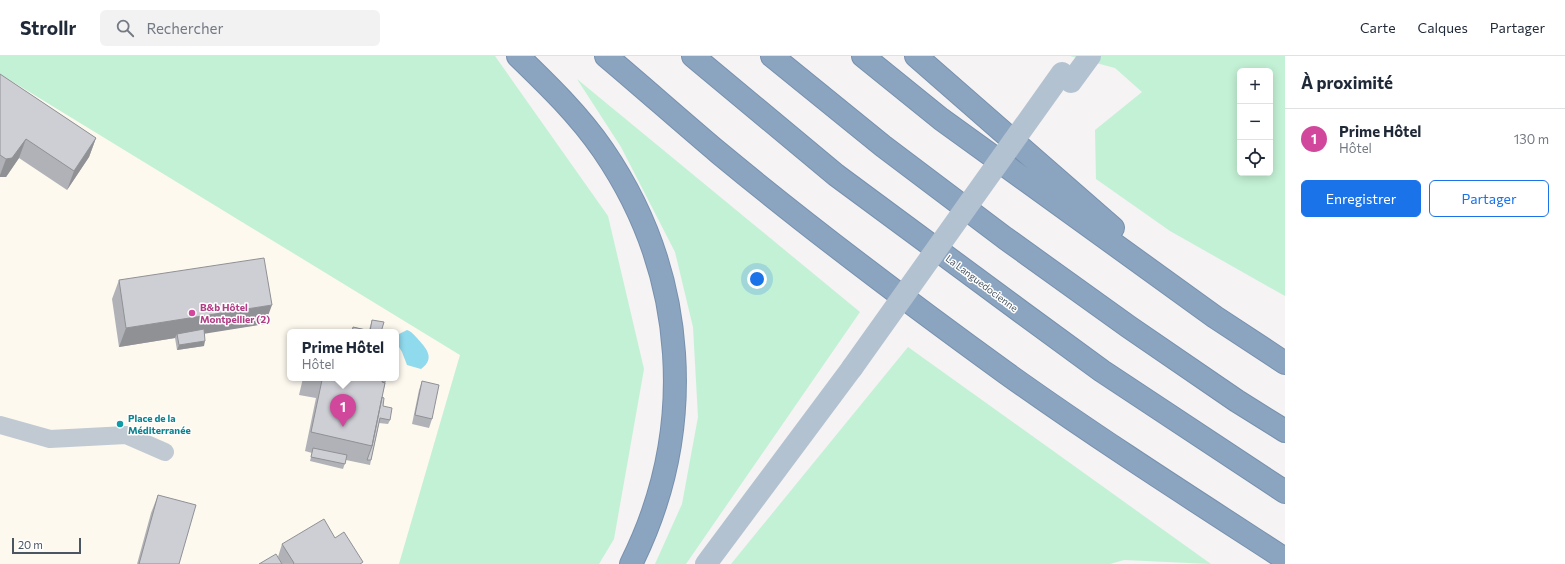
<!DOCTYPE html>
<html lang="fr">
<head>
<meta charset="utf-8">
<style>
  :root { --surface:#fff; --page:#f2f2f3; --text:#1f2937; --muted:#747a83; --line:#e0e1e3; --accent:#1a73e8 }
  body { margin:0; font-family:Commissioner,sans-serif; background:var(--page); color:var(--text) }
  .controls { position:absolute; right:12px; top:12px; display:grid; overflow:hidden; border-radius:6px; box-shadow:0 2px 10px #0003 }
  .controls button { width:36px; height:36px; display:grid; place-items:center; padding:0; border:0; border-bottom:1px solid var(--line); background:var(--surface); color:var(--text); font:20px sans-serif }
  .scale { position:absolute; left:12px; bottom:10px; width:69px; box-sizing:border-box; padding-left:4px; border:2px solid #4a5661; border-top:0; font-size:11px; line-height:14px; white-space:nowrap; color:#4a5661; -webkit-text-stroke:3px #fff; paint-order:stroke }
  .you { position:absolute; left:757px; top:223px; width:14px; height:14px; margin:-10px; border:3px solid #fff; border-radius:50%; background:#1a73e8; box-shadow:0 0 0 6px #1a73e833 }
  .badge { display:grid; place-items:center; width:26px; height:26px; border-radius:50%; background:var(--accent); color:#fff; font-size:13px; font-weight:700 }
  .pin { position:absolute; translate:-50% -33px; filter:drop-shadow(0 1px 2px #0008) }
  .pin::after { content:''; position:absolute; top:21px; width:14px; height:12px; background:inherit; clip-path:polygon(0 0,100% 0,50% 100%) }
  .popup { position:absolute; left:287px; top:273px; width:112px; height:52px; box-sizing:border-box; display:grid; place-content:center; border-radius:6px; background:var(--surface); filter:drop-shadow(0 1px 3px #0005); font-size:13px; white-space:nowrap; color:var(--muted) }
  .popup b { font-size:15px; color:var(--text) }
  .popup::after { content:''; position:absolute; left:50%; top:100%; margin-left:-8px; border:8px solid transparent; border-top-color:var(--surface) }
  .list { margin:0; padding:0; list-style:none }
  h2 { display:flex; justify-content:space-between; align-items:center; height:52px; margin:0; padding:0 16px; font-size:17px }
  h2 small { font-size:13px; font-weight:400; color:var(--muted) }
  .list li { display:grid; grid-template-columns:26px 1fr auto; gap:12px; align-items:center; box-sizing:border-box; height:60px; padding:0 16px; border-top:1px solid var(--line) }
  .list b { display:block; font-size:15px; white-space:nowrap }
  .list p { margin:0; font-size:13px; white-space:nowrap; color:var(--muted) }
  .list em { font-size:13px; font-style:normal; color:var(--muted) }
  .actions { display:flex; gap:8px; padding:12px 16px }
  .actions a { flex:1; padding:9px 0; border:1px solid var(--accent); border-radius:6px; text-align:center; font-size:14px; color:var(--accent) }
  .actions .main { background:var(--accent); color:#fff }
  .icon { flex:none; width:22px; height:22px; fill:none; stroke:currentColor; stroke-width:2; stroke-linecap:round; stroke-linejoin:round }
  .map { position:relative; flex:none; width:1285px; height:508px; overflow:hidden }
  header { display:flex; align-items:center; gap:24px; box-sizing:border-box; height:56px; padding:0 20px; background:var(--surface); border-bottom:1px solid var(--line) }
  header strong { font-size:19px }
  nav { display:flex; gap:22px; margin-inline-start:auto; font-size:14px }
  .search { width:280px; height:36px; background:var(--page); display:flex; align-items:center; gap:10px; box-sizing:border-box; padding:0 14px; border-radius:6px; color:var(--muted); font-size:15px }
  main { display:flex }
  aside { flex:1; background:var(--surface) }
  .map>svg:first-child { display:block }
  .commercial { fill:#fdf9ef; fill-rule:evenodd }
  .green { fill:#c3f1d5; fill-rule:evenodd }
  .water { fill:#90daee }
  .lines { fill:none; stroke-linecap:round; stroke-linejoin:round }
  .motorway-casing { stroke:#7690ad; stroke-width:24 }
  .minor { stroke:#c1cad2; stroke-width:18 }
  .primary { stroke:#b3c2d1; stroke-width:22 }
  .motorway { stroke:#8ba5c1; stroke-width:22 }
  .primary-bridge { stroke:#b3c2d1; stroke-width:22 }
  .wall { fill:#b0b2b7 }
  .shaded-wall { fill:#909195 }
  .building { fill:#cdcfd5; stroke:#909195 }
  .hotel-dot { fill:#d1479c; stroke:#fff; stroke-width:1.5 }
  .culture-dot { fill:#0f9aa8; stroke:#fff; stroke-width:1.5 }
  .labels { text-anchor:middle; stroke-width:3; stroke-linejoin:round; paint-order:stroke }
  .street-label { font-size:10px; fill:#4a5661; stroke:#fff }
  .hotel-label { font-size:10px; font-weight:bold; fill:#b23c85; stroke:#fff; text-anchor:start }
  .culture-label { font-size:10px; font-weight:bold; fill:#0d838f; stroke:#fff; text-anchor:start }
</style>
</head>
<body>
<header>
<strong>Strollr</strong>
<div class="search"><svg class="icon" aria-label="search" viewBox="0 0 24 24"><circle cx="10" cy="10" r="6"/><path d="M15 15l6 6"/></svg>Rechercher</div>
<nav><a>Carte</a><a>Calques</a><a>Partager</a></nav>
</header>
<main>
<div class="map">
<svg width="1285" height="508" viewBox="0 0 1285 508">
  <rect width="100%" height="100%" fill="#f5f3f3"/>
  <path class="commercial" d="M0 18 460 299 399 508H0ZM290 276H396V322H290Z"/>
  <path class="green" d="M0 0H495L608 160 644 313 614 483 599 508H399L460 299 0 18Z
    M1070 0H1285V240L1170 175 1096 123 1095 74 1142 36 1115 12ZM1240 15H1270V117H1240Z
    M577 23 860 256 686 508H655L682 448 698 361 693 271 675 196 621 91Z
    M908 291 1211 508 1124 504 1110 508H731Z"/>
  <path class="water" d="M407 274C412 276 413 278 417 282 426 292 436 302 421 313L407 309 402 296 396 286 397 279Z"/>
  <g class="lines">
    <defs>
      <path id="motorway" d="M518 0C548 29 579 59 603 94 688 218 698 374 631 508
        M606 0C644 32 681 65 719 97 812 174 908 246 1006 317 1097 382 1191 442 1285 503
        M693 0 836 119 1020 255 1102 315 1285 436
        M772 0 883 90 1005 182 1129 271 1237 345 1285 375
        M863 0 941 63 1215 261 1285 307
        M916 0 1113 172"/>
    </defs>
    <use href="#motorway" class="motorway-casing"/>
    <path class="minor" d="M0 369 50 383 126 379 165 396"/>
    <path class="primary" d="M1071 26 1090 0
      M706 508 852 312"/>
    <use href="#motorway" class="motorway"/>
    <path class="primary-bridge" d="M852 312 1062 17"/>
  </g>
  <path class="wall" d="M0 18 96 82 89 101 67 134 19 102 6 121H0Z
    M119 224 265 268 204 277V290L177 294 175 282 119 291 112 243Z
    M372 264 381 276H352L353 271 369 274Z
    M303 322H387L385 328 382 341 383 350 390 364 388 368 379 367 371 404 370 409 346 404 343 413 310 405 312 397 305 395 316 342 299 339Z
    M422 325 432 363 429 372 412 368 419 334Z
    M158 439 179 508H137L151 457Z
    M335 482 362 508H282L278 501 282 488Z"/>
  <path class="shaded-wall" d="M96 82 89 101 67 134 74 115Z
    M26 83 19 102 6 121H0V119L6 103Z
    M272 249 265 268 178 282 177 278 175 282 119 291 126 272Z
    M205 285 204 290 177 294 179 289Z"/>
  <path class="building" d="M0 18 96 82 74 115 26 83 12 102 6 103 0 99Z
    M264 202 272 249 126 272 119 224Z
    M372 264 384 266 381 276H352L353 271 370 275Z
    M204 273 205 285 179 289 177 278Z
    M315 322H383L382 326 385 327 372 390 311 376 322 324Z
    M422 325 439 329 432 363 415 359Z
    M382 341 384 342 383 350 392 352 390 364 380 362 371 404H367L372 390Z
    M313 392 347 399 345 408 311 401Z
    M158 439 196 449 179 508H139Z
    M324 463 335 482 344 476 363 506 360 508H293L294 507 282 488Z
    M276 498 282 508H259Z"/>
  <circle class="hotel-dot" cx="192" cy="257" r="4"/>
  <circle class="culture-dot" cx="120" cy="368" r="4"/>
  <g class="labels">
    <g class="street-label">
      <text transform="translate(982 227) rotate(37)" y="4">La Languedocienne</text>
    </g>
    <g class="hotel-label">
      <text x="200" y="255">B&amp;b Hôtel<tspan x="200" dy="12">Montpellier (2)</tspan></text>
    </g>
    <g class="culture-label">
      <text x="128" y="366">Place de la<tspan x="128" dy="12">Méditerranée</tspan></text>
    </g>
  </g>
</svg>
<div class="controls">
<button>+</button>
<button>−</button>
<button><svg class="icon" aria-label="locate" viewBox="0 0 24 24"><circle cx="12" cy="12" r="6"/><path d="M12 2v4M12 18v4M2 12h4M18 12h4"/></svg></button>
</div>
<div class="scale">20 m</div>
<div class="you"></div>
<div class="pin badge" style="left:343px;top:371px;background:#d1479c">1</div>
<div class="popup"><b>Prime Hôtel</b>Hôtel</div>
</div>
<aside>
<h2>À proximité<small></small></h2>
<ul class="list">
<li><span class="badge" style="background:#d1479c">1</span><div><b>Prime Hôtel</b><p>Hôtel</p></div><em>130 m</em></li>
</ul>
<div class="actions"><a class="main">Enregistrer</a><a>Partager</a></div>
</aside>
</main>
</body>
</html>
